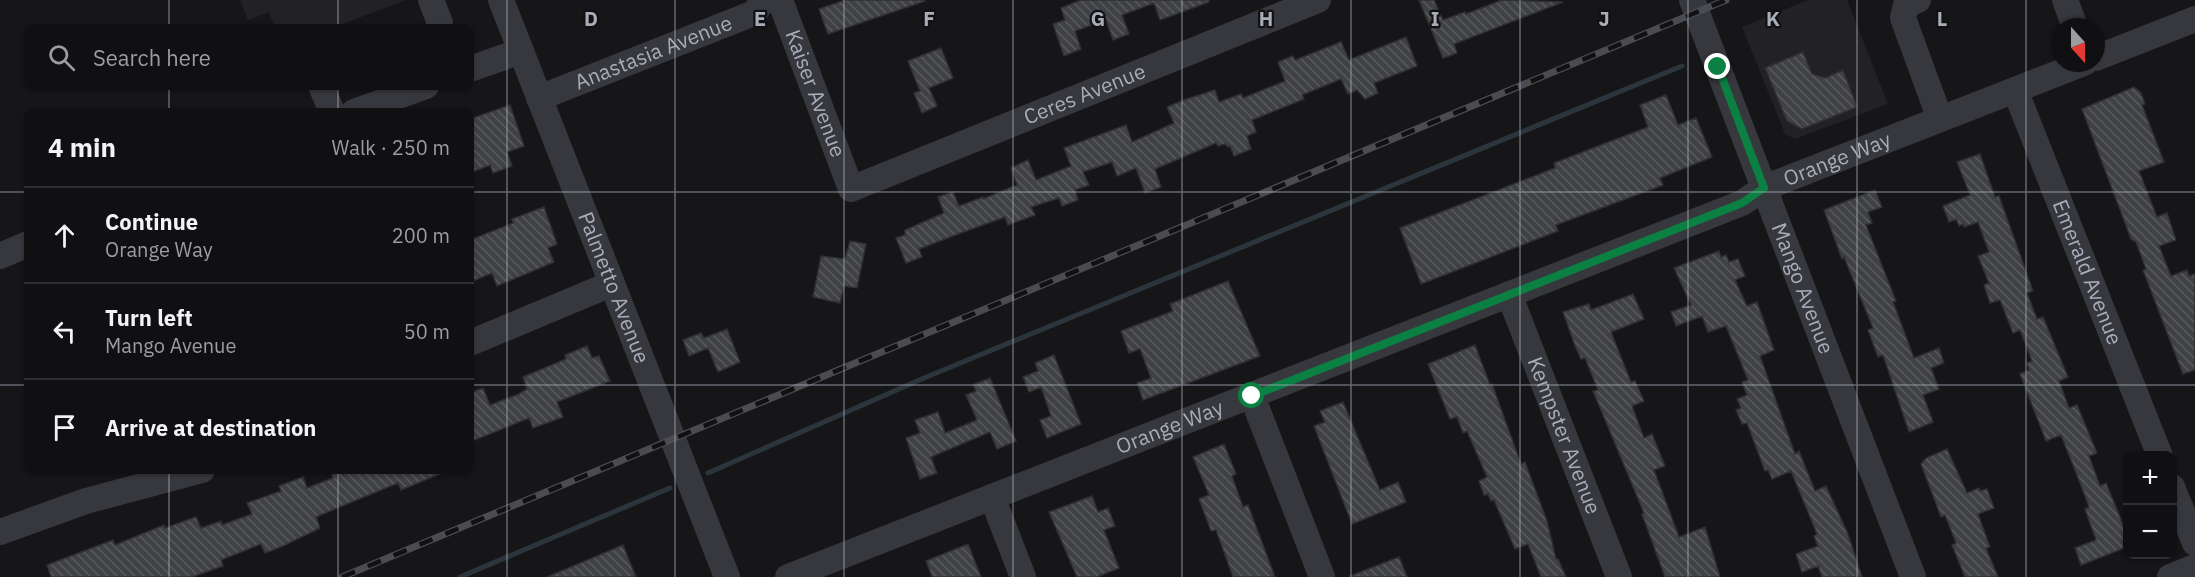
<!DOCTYPE html>
<html lang="en">
<head>
<meta charset="utf-8">
<style>
  :root { --surface:#101012; --page:#1e1e20; --text:#f1f3f6; --muted:#9c9d9f; --line:#303032 }
  body { margin:0; font-family:"IBM Plex Sans",sans-serif; background:var(--page); color:var(--text) }
  .controls { position:absolute; right:18px; bottom:18px; display:grid; overflow:hidden; border-radius:12px; box-shadow:0 2px 4px #0004 }
  .controls button { width:54px; height:54px; display:grid; place-items:center; padding:0; border:0; border-bottom:2px solid var(--line); background:var(--surface); color:var(--text); font:30px sans-serif }
  .compass { position:absolute; left:2051px; top:18px; width:54px; height:54px; border-radius:50%; background:var(--surface); box-shadow:0 2px 4px #0004; rotate:159deg }
  .stop { position:absolute; width:18px; height:18px; margin:-14px; border:4px solid #0b8043; border-radius:50%; background:#fff }
  .stop.end { background:#0b8043; border-color:#fff; box-shadow:0 2px 6px #0008 }
  .list { margin:0; padding:0; list-style:none }
  h2 { display:flex; justify-content:space-between; align-items:center; height:78px; margin:0; padding:0 24px; font-size:26px }
  h2 small { font-size:20px; font-weight:400; color:var(--muted) }
  .list li { display:grid; grid-template-columns:39px 1fr auto; gap:18px; align-items:center; box-sizing:border-box; height:96px; padding:0 24px; border-top:2px solid var(--line) }
  .list b { display:block; font-size:22px; white-space:nowrap }
  .list p { margin:0; font-size:20px; white-space:nowrap; color:var(--muted) }
  .list em { font-size:20px; font-style:normal; color:var(--muted) }
  .icon { flex:none; width:33px; height:33px; fill:none; stroke:currentColor; stroke-width:2; stroke-linecap:round; stroke-linejoin:round }
  .map { position:relative; flex:none; width:2195px; height:577px; overflow:hidden }
  .search { position:absolute; background:var(--surface); box-shadow:0 2px 4px #0004; left:24px; top:24px; width:450px; height:66px; display:flex; align-items:center; gap:15px; box-sizing:border-box; padding:0 21px; border-radius:12px; color:var(--muted); font-size:22px }
  .panel { position:absolute; background:var(--surface); box-shadow:0 2px 4px #0004; left:24px; top:108px; width:450px; height:366px; border-radius:12px }
  .map>svg:first-child { display:block }
  .built { fill:#222225 }
  .lines { fill:none; stroke-linecap:round; stroke-linejoin:round }
  .stream { stroke:#2c353c; stroke-width:5 }
  .building { fill:url(#building-back-hatch); stroke:#303034; stroke-width:1.5 }
  .minor { stroke:#37383d; stroke-width:26 }
  .rail-casing { stroke:#4a4c52; stroke-width:7 }
  .rail { stroke:#111113; stroke-width:4.5; stroke-dasharray:14; stroke-linecap:butt }
  .route { stroke:#0b8043; stroke-width:8 }
  .grid { fill:none; stroke:#a8adb8; stroke-width:1.5; stroke-opacity:0.55 }
  .labels { text-anchor:middle; stroke-width:4.5; stroke-linejoin:round; paint-order:stroke }
  .street-label { font-size:21px; fill:#a8adb8; stroke:#111113 }
  .grid-label { font-size:20px; text-anchor:middle; font-weight:bold; fill:#a8adb8; stroke:#111113; stroke-width:4.5; stroke-linejoin:round; paint-order:stroke }
</style>
</head>
<body>
<div class="map">
<svg width="2195" height="577" viewBox="0 0 2195 577">
  <defs>
    <pattern id="building-back-hatch" width="6" height="6" patternUnits="userSpaceOnUse" patternTransform="scale(1.5)"><rect width="6" height="6" fill="#404145"/><path d="M-1 5l2 2M0 0l6 6M5-1l2 2" fill="none" stroke="#595a5e"/></pattern>
  </defs>
  <rect width="100%" height="100%" fill="#161618"/>
  <path class="built" d="M240 0H406L332 28H275L269 12 248 20Z
    M1808 0H1847L1888 104 1795 139 1785 134 1742 27Z"/>
  <g class="lines">
    <path class="stream" d="M708 473 924 378 1682 66
      M460 577 670 488"/>
  </g>
  <path class="building" d="M845 0H925V1L828 34 819 9Z
    M1081 0H1209V2L1160 20 1154 3 1122 15 1129 34 1113 40 1106 20 1075 31 1081 49 1064 56 1053 24 1065 20 1061 8Z
    M1419 0H1434L1443 20 1465 12 1466 14 1502 0 1563 2 1454 44 1457 53 1443 58Z
    M1406 37 1417 66 1374 83 1378 93 1365 99 1357 90 1348 94 1341 79 1302 95 1304 99 1252 120 1256 132 1247 136 1251 149 1234 156 1230 146 1228 147 1225 144 1218 146 1216 143 1155 169 1161 187 1145 193 1136 168 1117 176 1112 162 1083 172 1089 185 1075 190 1078 200 1062 206 1059 198 1031 207 1035 215 1008 225 1005 217 958 234 919 249 922 257 906 263 896 238 905 235V230L944 213 938 197 953 192 959 206 983 197V199L1017 185 1011 168 1028 160 1036 180 1071 166 1064 148 1126 125 1132 142 1174 123 1167 107 1184 100 1215 90 1219 102 1241 94 1243 98 1285 81 1278 62 1293 56 1295 60 1341 42 1349 60Z
    M941 48 953 78 929 88 937 106 922 113 914 93 920 91 908 61Z
    M1803 52 1812 74 1825 78 1843 70 1857 107 1802 129 1787 121 1765 68Z
    M2134 87 2141 93 2145 104 2142 105 2164 162 2139 171 2157 217 2167 213 2176 240 2159 246 2171 276 2187 270 2189 276 2195 274V370L2183 374 2143 270 2146 269 2136 242 2131 239 2082 109Z
    M1666 95 1678 125 1696 118 1712 157 1660 178 1663 185 1556 225 1558 231 1421 284 1400 228 1555 168 1554 163 1648 127 1640 105Z
    M510 105 524 146 507 152 512 166 493 173 490 165 470 173V119Z
    M1980 154 1995 197 1999 196 2033 291 2027 293 2037 319 2043 317 2068 377 2059 381 2069 408 2077 405 2097 453 2089 456 2100 486 2106 483 2127 534V547L2081 565 2075 548 2096 540 2085 509 2089 507 2084 493 2061 435 2046 441 2020 374 2029 370 2027 363 2032 361 2020 330 2013 333 2000 300 1990 303 1984 285 1989 283 1978 256 1989 252 1978 222 1964 227 1963 224 1959 226 1956 219 1949 222 1943 206 1970 195 1957 162Z
    M1875 190 1882 207 1868 212 1872 223 1866 225 1896 301 1893 302 1914 358 1939 348 1944 363 1931 368 1939 389 1923 395 1933 422 1909 432 1883 355 1878 357 1868 330 1873 328 1844 257 1842 259 1824 210Z
    M544 207 557 244 548 248 554 262 497 286 492 273 473 281 470 272V240L513 223 512 219Z
    M850 241 866 244 857 288 844 286 840 303 813 297 821 256 845 259Z
    M1719 251 1721 257 1726 255 1729 262 1738 259 1745 276 1735 280 1747 306 1757 302 1774 350 1760 356 1795 454 1799 451 1815 491 1826 486 1848 534 1862 577H1822L1818 566 1802 572 1796 554 1818 546 1814 536 1817 534 1791 471 1772 479 1768 470 1765 471 1747 423 1742 424 1736 410 1741 408 1737 399 1747 395 1742 382 1748 380 1726 326 1708 332 1702 316 1676 326 1671 312 1691 305 1674 268Z
    M1228 281 1260 356 1143 400 1137 383 1151 378 1140 349 1129 353 1121 331 1173 311 1170 304Z
    M1633 294 1644 319 1611 332 1631 382 1635 381 1644 401 1632 406 1644 438 1652 434 1665 466 1654 470 1679 537 1705 527 1720 577H1665L1642 514 1644 513 1593 391 1598 390 1585 358 1581 359 1575 346 1563 312 1589 304 1591 310Z
    M727 329 740 362 718 372 708 348 689 356 683 340 701 333 704 338Z
    M1475 345 1490 385 1492 384 1521 464 1525 462 1547 521 1556 559H1558L1566 577H1541L1528 544 1515 549 1494 500 1491 501 1488 494 1484 495 1479 481 1487 477 1467 431 1463 433 1457 417 1450 419 1428 364Z
    M587 346 592 358 599 356 610 381 557 402 563 417 533 428 529 418 470 442V393L483 388 490 405 519 394 527 389 523 377 566 359 565 355Z
    M1054 355 1081 424 1047 438 1040 420 1051 416 1041 387 1029 392 1023 377 1038 371 1035 363Z
    M990 378 1016 441 997 449 990 432 931 457 937 473 920 479 906 438 920 433 915 420 938 412 945 433 977 420 966 395 976 391 973 385Z
    M1343 402 1380 490 1398 482 1406 502 1352 524 1314 426 1325 422 1320 411Z
    M1224 444 1236 474 1232 476 1243 507 1248 505 1275 577H1233L1216 530 1211 531 1199 499 1209 495 1193 457Z
    M1947 449 1967 493 1979 488 1980 491 1987 489 1994 508 1978 514 1990 547 1986 548 1998 577H1965L1952 545 1956 543 1945 515 1941 517 1921 464 1926 458Z
    M330 470H449L401 490 398 483 337 508 316 517 320 528 283 546 265 553 261 544 221 560 223 566 192 577H51L47 565 113 540 115 545 164 525 165 528 196 517 201 528 221 521 222 525 252 514 247 503 281 491 279 486 303 477 307 488 333 478Z
    M1092 496 1098 512 1108 508 1115 526 1104 530 1119 568 1097 577H1077L1049 512Z
    M968 544 981 577H932L926 561Z
    M623 545 636 577H547Z
    M1399 557 1407 577H1350V576Z"/>
  <g class="lines">
    <g class="minor">
      <path d="M431 0 440 23"/>
      <path id="s1" d="M501 0 727 577"/>
      <path id="s2" d="M780 0 851 189 1318 0"/>
      <path id="s3" d="M1692 0 1913 577"/>
      <path d="M1918 0 1906 5 1903 18 1940 119"/>
      <path d="M2065 0 2075 27"/>
      <path d="M2096 58 2195 19"/>
      <path d="M470 69 521 51"/>
      <path d="M321 86 332 112"/>
      <path id="s4" d="M2015 90 2160 456"/>
      <path id="s5" d="M539 98 754 13 764 0"/>
      <path d="M354 112 426 86"/>
      <path d="M0 256 28 244"/>
      <path id="s6" d="M1509 294 1619 577"/>
      <path d="M470 343 611 284"/>
      <path d="M1252 396 1322 577"/>
      <path d="M2172 487 2195 543"/>
      <path d="M992 497 1023 577"/>
      <path d="M0 532 86 501 202 470"/>
      <path id="s7" d="M788 577 1742 203 1764 188 2084 63"/>
      <path d="M2170 577 2195 567"/>
    </g>
    <defs>
      <path id="rail" d="M342 577 1726 0"/>
    </defs>
    <use href="#rail" class="rail-casing"/>
    <use href="#rail" class="rail"/>
  </g>
  <g class="lines">
    <path class="route" d="M1252 396 1742 203 1764 188 1718 67"/>
  </g>
  <path class="grid" d="M169 0V28M338 0V28M507 0V577M675 0V577M844 0V577M1013 0V577M1182 0V577M1351 0V577M1520 0V577M1688 0V577M1857 0V577M2026 0V577M169 86V112M338 86V112M0 192H28M470 192H2195M0 385H28M470 385H2195M169 470V577M338 470V577"/>
  <g class="labels">
    <g class="street-label">
      <text dy="7" stroke="none"><textPath href="#s5" startOffset="123">Anastasia Avenue</textPath></text>
      <text dy="7" stroke="none"><textPath href="#s2" startOffset="100">Kaiser Avenue</textPath></text>
      <text dy="7" stroke="none"><textPath href="#s2" startOffset="454">Ceres Avenue</textPath></text>
      <text dy="7" stroke="none"><textPath href="#s7" startOffset="1130">Orange Way</textPath></text>
      <text dy="7" stroke="none"><textPath href="#s4" startOffset="196">Emerald Avenue</textPath></text>
      <text dy="7" stroke="none"><textPath href="#s3" startOffset="309">Mango Avenue</textPath></text>
      <text dy="7" stroke="none"><textPath href="#s1" startOffset="309">Palmetto Avenue</textPath></text>
      <text dy="7" stroke="none"><textPath href="#s7" startOffset="410">Orange Way</textPath></text>
      <text dy="7" stroke="none"><textPath href="#s6" startOffset="152">Kempster Avenue</textPath></text>
    </g>
  </g>
  <g class="grid-label">
    <text x="591" y="26">D</text>
    <text x="760" y="26">E</text>
    <text x="929" y="26">F</text>
    <text x="1098" y="26">G</text>
    <text x="1266" y="26">H</text>
    <text x="1435" y="26">I</text>
    <text x="1604" y="26">J</text>
    <text x="1773" y="26">K</text>
    <text x="1942" y="26">L</text>
  </g>
</svg>
<div class="controls">
<button>+</button>
<button>−</button>
</div>
<svg class="compass" viewBox="-18 -18 36 36"><path d="M0-13l5 13h-10z" fill="#e53935"/><path d="M0 13l5-13h-10z" fill="#9c9d9f"/></svg>
<div class="stop" style="left:1252px;top:396px"></div>
<div class="stop end" style="left:1718px;top:67px"></div>
<div class="search"><svg class="icon" aria-label="search" viewBox="0 0 24 24"><circle cx="10" cy="10" r="6"/><path d="M15 15l6 6"/></svg>Search here</div>
<section class="panel">
<h2>4 min<small>Walk · 250 m</small></h2>
<ul class="list">
<li><svg class="icon" aria-label="ahead" viewBox="0 0 24 24"><path d="M12 20V5M6 11l6-6 6 6"/></svg><div><b>Continue</b><p>Orange Way</p></div><em>200 m</em></li>
<li><svg class="icon" aria-label="left" viewBox="0 0 24 24"><path d="M17 20v-9H6M10 6l-5 5 5 5"/></svg><div><b>Turn left</b><p>Mango Avenue</p></div><em>50 m</em></li>
<li><svg class="icon" aria-label="arrive" viewBox="0 0 24 24"><path d="M6 21V4h12l-3 4 3 4H6"/></svg><div><b>Arrive at destination</b></div></li>
</ul>
</section>
</div>
</body>
</html>
